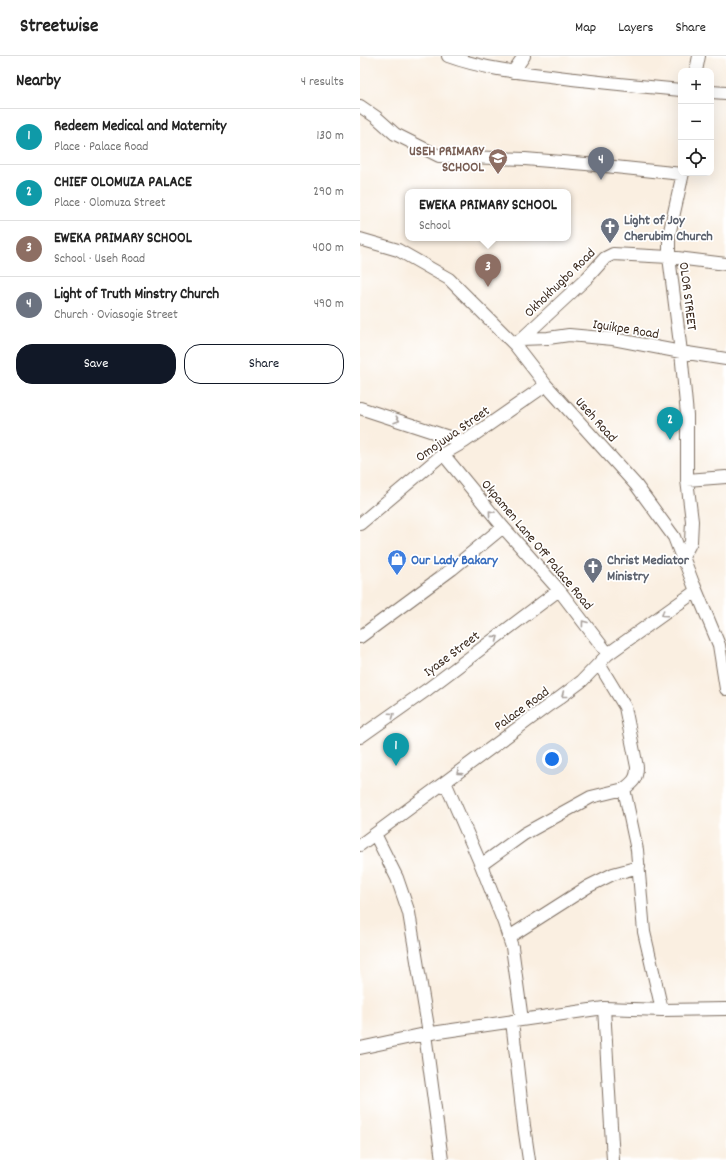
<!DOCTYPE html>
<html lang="en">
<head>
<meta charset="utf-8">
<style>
  :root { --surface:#fff; --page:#f6f6f6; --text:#222; --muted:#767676; --line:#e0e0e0; --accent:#111827 }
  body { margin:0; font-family:Dekko,sans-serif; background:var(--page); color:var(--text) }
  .controls { position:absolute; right:12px; top:12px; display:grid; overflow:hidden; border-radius:8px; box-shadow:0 4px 16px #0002 }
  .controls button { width:36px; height:36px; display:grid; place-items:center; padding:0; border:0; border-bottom:1px solid var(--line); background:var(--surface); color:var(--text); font:20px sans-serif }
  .you { position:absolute; left:192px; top:703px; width:14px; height:14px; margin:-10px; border:3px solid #fff; border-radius:50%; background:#1a73e8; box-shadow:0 0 0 6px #1a73e833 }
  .badge { display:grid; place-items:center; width:26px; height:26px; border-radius:50%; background:var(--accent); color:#fff; font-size:13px; font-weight:700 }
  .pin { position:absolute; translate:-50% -33px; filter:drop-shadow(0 1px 2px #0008) }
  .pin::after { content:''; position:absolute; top:21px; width:14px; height:12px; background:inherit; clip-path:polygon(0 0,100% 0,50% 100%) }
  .popup { position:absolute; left:45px; top:133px; width:166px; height:52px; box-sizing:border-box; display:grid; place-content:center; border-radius:8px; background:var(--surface); filter:drop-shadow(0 1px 3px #0005); font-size:13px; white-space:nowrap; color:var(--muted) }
  .popup b { font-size:15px; color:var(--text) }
  .popup::after { content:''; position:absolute; left:50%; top:100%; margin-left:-8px; border:8px solid transparent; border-top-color:var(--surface) }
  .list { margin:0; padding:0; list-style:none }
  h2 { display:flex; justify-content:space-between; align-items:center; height:52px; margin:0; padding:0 16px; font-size:17px }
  h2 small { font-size:13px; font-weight:400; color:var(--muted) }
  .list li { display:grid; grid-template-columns:26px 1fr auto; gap:12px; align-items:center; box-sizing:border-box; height:56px; padding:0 16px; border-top:1px solid var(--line) }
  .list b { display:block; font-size:15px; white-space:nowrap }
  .list p { margin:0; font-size:13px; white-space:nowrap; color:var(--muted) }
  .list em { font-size:13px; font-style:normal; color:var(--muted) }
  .actions { display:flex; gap:8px; padding:12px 16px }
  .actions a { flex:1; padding:9px 0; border:1px solid var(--accent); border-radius:16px; text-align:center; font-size:14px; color:var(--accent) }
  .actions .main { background:var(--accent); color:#fff }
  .icon { flex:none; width:22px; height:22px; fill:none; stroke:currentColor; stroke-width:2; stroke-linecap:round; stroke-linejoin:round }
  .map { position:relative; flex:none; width:366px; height:1104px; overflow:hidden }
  header { display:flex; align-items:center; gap:24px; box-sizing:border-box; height:56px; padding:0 20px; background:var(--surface); border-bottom:1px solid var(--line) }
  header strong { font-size:19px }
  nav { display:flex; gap:22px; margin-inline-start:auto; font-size:14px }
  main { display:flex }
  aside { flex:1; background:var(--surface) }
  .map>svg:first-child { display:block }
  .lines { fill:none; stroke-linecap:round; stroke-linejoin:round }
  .minor-casing { stroke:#7e6f62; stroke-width:14 }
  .minor { stroke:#fff; stroke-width:12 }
  .oneway { stroke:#a79f9a }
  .labels { text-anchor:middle; stroke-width:3.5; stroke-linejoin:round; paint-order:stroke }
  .education-label { font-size:14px; font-weight:bold; fill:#785e54; stroke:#fff; text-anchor:end }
  .worship-label { font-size:14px; font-weight:bold; fill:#5b616d; stroke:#fff; text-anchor:start }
  .street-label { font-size:14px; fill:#3b2a1e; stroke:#fff }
  .shop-label { font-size:14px; font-weight:bold; fill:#366cbe; stroke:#fff; text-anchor:start }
</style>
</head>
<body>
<header>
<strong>Streetwise</strong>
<nav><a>Map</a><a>Layers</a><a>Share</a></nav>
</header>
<main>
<aside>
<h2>Nearby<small>4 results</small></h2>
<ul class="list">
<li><span class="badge" style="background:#0f9aa8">1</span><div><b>Redeem Medical and Maternity</b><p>Place · Palace Road</p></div><em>130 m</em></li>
<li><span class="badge" style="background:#0f9aa8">2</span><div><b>CHIEF OLOMUZA PALACE</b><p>Place · Olomuza Street</p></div><em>290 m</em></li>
<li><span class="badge" style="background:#8d6e63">3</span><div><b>EWEKA PRIMARY SCHOOL</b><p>School · Useh Road</p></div><em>400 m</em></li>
<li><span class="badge" style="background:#6b7280">4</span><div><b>Light of Truth Minstry Church</b><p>Church · Oviasogie Street</p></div><em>490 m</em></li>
</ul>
<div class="actions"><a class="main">Save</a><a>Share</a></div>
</aside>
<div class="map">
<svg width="366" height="1104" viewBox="0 0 366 1104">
  <rect width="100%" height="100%" fill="#fff"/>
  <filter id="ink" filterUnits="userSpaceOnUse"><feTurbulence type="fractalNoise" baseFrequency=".025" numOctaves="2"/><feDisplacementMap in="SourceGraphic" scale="8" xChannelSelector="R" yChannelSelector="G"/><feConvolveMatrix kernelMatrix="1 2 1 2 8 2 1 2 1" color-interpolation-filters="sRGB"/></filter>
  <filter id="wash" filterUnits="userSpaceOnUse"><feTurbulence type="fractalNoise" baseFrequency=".012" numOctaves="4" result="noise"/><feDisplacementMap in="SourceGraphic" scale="16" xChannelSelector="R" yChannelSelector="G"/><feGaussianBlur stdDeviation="0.9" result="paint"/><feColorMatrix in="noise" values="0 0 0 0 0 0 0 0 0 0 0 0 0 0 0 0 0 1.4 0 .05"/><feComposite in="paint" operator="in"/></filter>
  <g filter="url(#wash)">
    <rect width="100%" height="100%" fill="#faefe1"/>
  </g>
  <g filter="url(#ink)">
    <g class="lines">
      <defs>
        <path id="minor" d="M88 0C121 12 155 16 190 20 233 26 277 30 321 34
          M336 15 339 0
          M153 16 164 0
          M351 36 366 37
          M0 50 16 61 35 78 79 100 165 103 226 108 322 118
          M0 183 38 194 89 223 155 289 186 329 276 429 314 481 324 507
          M161 283 188 282 209 279 253 283 321 296 366 303
          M155 289 227 222 245 202 253 198 309 201 366 208
          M0 352 104 386
          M83 398 143 471 199 534 248 598
          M327 424 366 421
          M0 468 83 398 104 386 186 329
          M334 529 359 589 366 633
          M0 581 92 513 143 471
          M239 608 265 651 277 711C277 723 273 726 264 733
          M0 681 68 633 199 534
          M85 726 121 809 144 867 152 891 162 964
          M15 778 37 822 49 857 69 977
          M0 789 189 649 198 643 222 625 248 598 336 535 323 501 331 486 332 465 327 424V359L321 296 309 201V179L323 117
          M121 809 164 778 231 741 264 733 277 794 284 876 302 954 366 953
          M149 881 229 830 253 818 279 811
          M244 952 253 1104
          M152 965 164 1070 169 1104
          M65 978 82 1104
          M0 992 65 978 244 952 302 954"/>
      </defs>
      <use href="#minor" class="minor-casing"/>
      <use href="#minor" class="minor"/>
    </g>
    <defs><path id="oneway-chevron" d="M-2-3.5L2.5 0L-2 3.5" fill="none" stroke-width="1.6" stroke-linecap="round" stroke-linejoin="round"/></defs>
    <g class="oneway">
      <use href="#oneway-chevron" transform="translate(37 364) rotate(18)"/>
      <use href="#oneway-chevron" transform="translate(131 457) rotate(-130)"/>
      <use href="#oneway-chevron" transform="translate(304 558) rotate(145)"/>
      <use href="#oneway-chevron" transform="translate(224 567) rotate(-127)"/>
      <use href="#oneway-chevron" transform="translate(136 582) rotate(-37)"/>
      <use href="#oneway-chevron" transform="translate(204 639) rotate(142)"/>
      <use href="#oneway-chevron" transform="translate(32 659) rotate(-35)"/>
      <use href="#oneway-chevron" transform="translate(99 716) rotate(144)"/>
    </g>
  </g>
  <defs>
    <symbol id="school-pin" viewBox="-11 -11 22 30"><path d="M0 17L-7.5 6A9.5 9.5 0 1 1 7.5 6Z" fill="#8d6e63" stroke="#fff"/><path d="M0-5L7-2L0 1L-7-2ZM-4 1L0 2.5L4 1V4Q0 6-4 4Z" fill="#fff"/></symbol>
    <symbol id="church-pin" viewBox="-11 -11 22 30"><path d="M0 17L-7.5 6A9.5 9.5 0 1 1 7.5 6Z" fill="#6b7280" stroke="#fff"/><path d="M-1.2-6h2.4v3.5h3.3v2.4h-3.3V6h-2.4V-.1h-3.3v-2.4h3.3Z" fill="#fff"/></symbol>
    <symbol id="shop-pin" viewBox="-11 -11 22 30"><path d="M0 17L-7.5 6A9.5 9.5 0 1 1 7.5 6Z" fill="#3f7fe0" stroke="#fff"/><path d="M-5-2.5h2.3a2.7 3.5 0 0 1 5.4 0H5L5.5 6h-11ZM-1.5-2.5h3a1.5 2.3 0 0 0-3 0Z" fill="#fff"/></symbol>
  </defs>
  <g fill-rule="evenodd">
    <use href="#school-pin" x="127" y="91" width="22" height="30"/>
    <use href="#church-pin" x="239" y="160" width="22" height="30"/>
    <use href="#shop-pin" x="26" y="492" width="22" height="30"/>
    <use href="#church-pin" x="222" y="500" width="22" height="30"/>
  </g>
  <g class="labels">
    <g class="education-label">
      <text x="124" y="99">USEH PRIMARY<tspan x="124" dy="16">SCHOOL</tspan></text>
    </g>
    <g class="worship-label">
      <text x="264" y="168">Light of Joy<tspan x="264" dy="16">Cherubim Church</tspan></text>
      <text x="247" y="508">Christ Mediator<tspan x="247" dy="16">Ministry</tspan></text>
    </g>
    <g class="street-label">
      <text transform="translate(199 226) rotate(-44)" y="5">Okhokhugbo Road</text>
      <text transform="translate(329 240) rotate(83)" y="5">OLOR STREET</text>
      <text transform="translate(266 272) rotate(9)" y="5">Iguikpe Road</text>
      <text transform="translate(237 363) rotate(48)" y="5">Useh Road</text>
      <text transform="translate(92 377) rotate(-35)" y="5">Omojuwa Street</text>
      <text transform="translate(178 488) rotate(50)" y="5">Okpamen Lane Off Palace Road</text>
      <text transform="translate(91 597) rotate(-37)" y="5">Iyase Street</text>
      <text transform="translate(161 652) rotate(-36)" y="5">Palace Road</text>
    </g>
    <g class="shop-label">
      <text x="51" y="508">Our Lady Bakary</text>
    </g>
  </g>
</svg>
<div class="controls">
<button>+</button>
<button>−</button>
<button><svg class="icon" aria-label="locate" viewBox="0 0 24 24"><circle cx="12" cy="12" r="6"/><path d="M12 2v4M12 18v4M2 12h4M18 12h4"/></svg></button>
</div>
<div class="you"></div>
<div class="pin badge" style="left:36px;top:710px;background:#0f9aa8">1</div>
<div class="pin badge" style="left:310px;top:384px;background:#0f9aa8">2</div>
<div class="pin badge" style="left:128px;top:231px;background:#8d6e63">3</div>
<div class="popup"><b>EWEKA PRIMARY SCHOOL</b>School</div>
<div class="pin badge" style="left:241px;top:124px;background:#6b7280">4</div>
</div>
</main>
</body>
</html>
